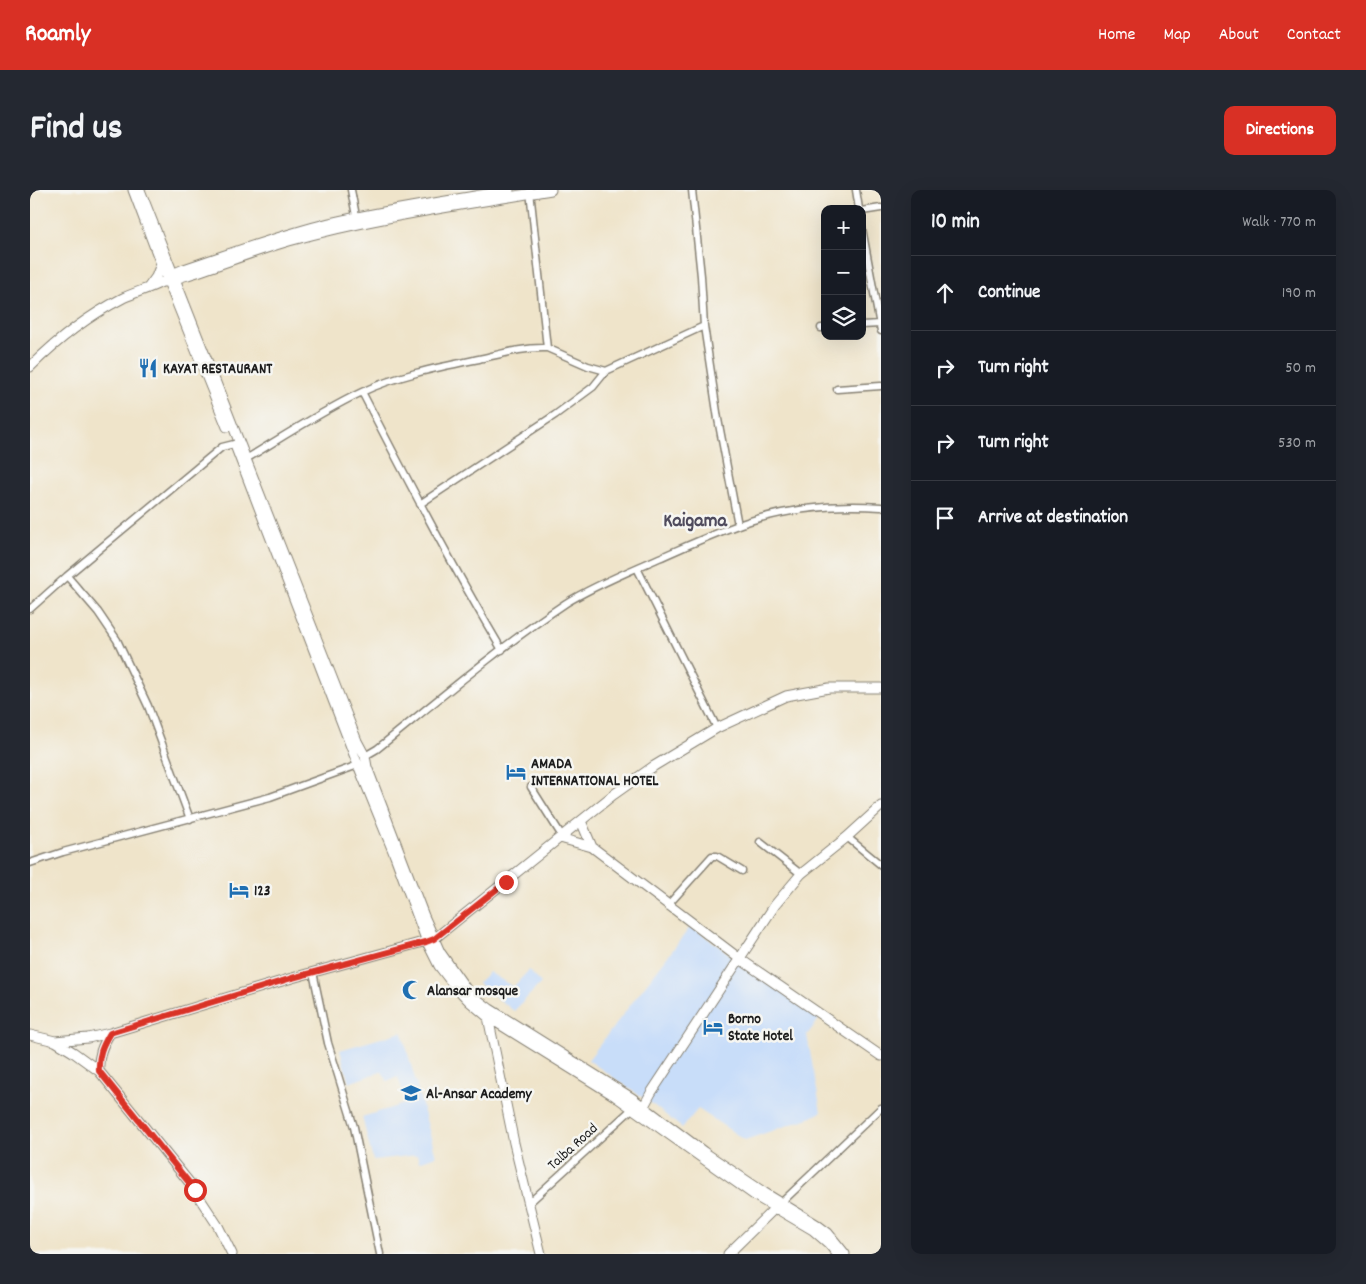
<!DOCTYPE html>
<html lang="en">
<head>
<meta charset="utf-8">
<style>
  :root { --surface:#171b24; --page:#242831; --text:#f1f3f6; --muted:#9ea1a6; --line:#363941; --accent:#d93025 }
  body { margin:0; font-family:Dekko,sans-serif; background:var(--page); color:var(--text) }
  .controls { position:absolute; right:15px; top:15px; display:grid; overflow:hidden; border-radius:10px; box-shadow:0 5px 20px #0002 }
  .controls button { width:45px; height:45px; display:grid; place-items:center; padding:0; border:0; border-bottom:1px solid var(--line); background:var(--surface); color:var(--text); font:25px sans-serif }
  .stop { position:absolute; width:15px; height:15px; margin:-11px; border:4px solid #d93025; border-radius:50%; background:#fff }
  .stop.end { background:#d93025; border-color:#fff; box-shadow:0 1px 5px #0008 }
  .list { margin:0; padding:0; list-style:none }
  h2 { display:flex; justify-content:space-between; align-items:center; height:65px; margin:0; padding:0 20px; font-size:21px }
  h2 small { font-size:16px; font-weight:400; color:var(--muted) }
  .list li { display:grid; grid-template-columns:32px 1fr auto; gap:15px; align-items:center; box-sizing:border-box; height:75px; padding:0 20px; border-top:1px solid var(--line) }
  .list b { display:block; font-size:19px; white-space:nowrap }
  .list em { font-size:16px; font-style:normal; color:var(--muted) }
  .icon { flex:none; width:28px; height:28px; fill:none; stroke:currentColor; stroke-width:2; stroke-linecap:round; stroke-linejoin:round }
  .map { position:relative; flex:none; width:851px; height:1064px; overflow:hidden; border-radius:10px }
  header { display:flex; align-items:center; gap:30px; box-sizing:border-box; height:70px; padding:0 25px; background:var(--accent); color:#fff }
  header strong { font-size:24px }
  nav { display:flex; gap:28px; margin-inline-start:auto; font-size:18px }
  .intro { display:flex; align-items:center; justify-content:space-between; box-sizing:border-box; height:120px; padding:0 30px }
  h1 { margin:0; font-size:35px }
  .button { padding:12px 22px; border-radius:10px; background:var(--accent); color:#fff; font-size:18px; font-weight:700 }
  main { display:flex; gap:30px; padding:0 30px }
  aside { flex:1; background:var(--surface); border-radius:10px; box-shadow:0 5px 20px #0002 }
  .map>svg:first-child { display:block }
  .built { fill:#c8ddf9 }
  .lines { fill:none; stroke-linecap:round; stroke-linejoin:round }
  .street-casing { stroke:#868073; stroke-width:9 }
  .secondary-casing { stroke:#868073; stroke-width:11 }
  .street { stroke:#fff; stroke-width:6 }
  .secondary { stroke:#fff; stroke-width:9 }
  .route { stroke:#d93025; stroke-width:6 }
  .labels { text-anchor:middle; stroke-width:5; stroke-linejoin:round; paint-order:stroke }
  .poi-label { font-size:15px; font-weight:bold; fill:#1c1c1c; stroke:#f6f6f2; text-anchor:start }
  .street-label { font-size:15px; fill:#1c1c1c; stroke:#f6f6f2 }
  .district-label { font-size:20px; font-weight:bold; fill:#4f4b5d; stroke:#f6f6f2 }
</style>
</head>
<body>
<header>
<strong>Roamly</strong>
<nav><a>Home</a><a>Map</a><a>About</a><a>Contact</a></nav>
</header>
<div class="intro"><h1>Find us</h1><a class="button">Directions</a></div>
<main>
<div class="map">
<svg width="851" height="1064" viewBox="0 0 851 1064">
  <rect width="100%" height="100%" fill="#f6f6f2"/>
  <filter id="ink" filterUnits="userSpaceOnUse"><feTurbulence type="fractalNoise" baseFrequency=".02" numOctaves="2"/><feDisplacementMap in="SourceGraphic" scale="10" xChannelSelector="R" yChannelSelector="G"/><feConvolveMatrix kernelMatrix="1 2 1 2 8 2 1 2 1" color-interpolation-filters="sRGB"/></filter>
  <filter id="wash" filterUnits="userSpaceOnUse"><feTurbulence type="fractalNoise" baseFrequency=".0096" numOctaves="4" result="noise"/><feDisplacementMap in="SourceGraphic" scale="20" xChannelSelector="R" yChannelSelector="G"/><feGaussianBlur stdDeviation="1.12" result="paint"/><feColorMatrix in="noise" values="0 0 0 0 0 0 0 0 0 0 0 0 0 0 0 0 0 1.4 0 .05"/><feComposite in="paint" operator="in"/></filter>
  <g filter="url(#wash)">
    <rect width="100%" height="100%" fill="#efe4ca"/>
    <path class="built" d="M661 736 789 829 777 845 791 922 782 927 715 950 668 919 652 938 622 914 558 870Z
      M499 780 511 793 484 821 448 793 459 782 483 797Z
      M372 842 406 966 389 972 387 965 343 970 332 927 377 913 368 887 357 891 352 881 319 893 310 860Z"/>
  </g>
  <g filter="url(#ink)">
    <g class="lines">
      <defs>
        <path id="street" d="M321 0 327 31
          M662 0 671 86 674 136 688 229 708 335
          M826 0 829 19
          M500 1 517 158
          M832 21 851 18
          M832 38 851 141
          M832 135 850 134
          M791 138H795
          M807 199 851 196
          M332 202C377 289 422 376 472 460
          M216 269C254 246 292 221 332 202 368 185 410 177 449 169 471 164 494 157 517 158L558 176 576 181 674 136
          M390 314 525 225 563 197 576 181
          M607 378 687 538
          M37 386 68 422 87 450 118 516 160 629
          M0 419 37 386 192 257 204 254
          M335 566 347 559C409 509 470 457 536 413 565 395 598 382 629 368 659 355 689 341 720 331 762 318 807 314 851 317
          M501 597 532 646
          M817 647 851 675
          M730 652 771 684
          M0 673 33 662 240 607 328 575
          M638 715 682 666H687L712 681
          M283 782 298 853 324 937 350 1064
          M499 1013 603 918
          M751 1013 851 918"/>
        <path id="secondary" d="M103 0 131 74 197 237
          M110 0 327 551 335 566 337 577 394 726 410 762 439 803 460 819 602 908 674 962 735 1003 786 1034 798 1043 815 1064
          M140 85 154 79C202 63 250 45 299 33 359 19 419 11 479 0
          M118 98 126 87 131 74
          M0 177C27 150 58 126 93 108 106 102 120 98 132 92 142 92 149 87 158 85 192 74 225 61 259 51 345 27 433 15 521 0
          M206 258 328 575 365 666 397 752 409 776 422 793 439 811 458 827 585 906 727 1007 783 1040 798 1053 807 1064
          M551 631 562 657
          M530 648 562 657 710 769 851 866
          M458 827 484 953 511 1064
          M0 845 25 851 43 862 69 881 159 992 188 1036 202 1064
          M25 851 58 848 80 843 262 788 404 749 583 605 624 576 687 538 756 506 799 498H851
          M69 881C68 866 72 856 80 843
          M614 916 621 903 745 715 771 684 817 647 851 616
          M698 1064 745 1018"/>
      </defs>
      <use href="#street" class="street-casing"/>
      <use href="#secondary" class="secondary-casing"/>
      <use href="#street" class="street"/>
      <use href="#secondary" class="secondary"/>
    </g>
  </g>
  <g class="lines" filter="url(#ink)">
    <path class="route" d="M165 1000 69 881C68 866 72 856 80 843L262 788 396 752 404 749 476 692"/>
  </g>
  <defs>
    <symbol id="restaurant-bare" viewBox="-9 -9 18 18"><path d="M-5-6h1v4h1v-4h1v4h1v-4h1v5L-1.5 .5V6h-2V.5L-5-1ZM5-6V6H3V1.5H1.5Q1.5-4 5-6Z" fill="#1f6fb2" stroke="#f6f6f2" stroke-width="2.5" paint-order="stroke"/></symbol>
    <symbol id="hotel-bare" viewBox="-9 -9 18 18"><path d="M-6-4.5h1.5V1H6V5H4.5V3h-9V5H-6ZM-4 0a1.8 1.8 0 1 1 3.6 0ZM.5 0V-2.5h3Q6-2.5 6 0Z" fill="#1f6fb2" stroke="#f6f6f2" stroke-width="2.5" paint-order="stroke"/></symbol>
    <symbol id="mosque-bare" viewBox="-9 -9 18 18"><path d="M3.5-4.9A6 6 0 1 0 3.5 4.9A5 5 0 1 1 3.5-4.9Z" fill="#1f6fb2" stroke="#f6f6f2" stroke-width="2.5" paint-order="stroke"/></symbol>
    <symbol id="school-bare" viewBox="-9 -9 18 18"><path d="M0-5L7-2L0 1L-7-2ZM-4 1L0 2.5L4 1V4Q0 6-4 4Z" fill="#1f6fb2" stroke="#f6f6f2" stroke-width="2.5" paint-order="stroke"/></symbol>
  </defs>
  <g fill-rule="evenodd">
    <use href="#restaurant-bare" x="104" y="164" width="28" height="28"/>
    <use href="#hotel-bare" x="472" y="568" width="28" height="28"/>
    <use href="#hotel-bare" x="195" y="686" width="28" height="28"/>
    <use href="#mosque-bare" x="368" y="786" width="28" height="28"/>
    <use href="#hotel-bare" x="669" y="823" width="28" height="28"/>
    <use href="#school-bare" x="367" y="889" width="28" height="28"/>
  </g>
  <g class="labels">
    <g class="poi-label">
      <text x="133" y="183">KAYAT RESTAURANT</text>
      <text x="501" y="578">AMADA<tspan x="501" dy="17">INTERNATIONAL HOTEL</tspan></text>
      <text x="224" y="705">123</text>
      <text x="397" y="805">Alansar mosque</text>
      <text x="698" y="833">Borno<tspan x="698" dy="17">State Hotel</tspan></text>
      <text x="396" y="908">Al-Ansar Academy</text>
    </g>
    <g class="street-label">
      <text transform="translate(542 956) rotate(-42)" y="5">Talba Road</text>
    </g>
    <g class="district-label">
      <text x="665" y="336">Kaigama</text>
    </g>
  </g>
</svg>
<div class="controls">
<button>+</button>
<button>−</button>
<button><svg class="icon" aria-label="layers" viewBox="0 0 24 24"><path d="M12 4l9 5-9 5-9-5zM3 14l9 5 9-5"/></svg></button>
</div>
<div class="stop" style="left:165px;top:1000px"></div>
<div class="stop end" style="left:476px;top:692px"></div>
</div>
<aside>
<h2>10 min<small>Walk · 770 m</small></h2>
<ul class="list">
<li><svg class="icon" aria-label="ahead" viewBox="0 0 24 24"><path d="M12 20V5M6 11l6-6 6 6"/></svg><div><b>Continue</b></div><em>190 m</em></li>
<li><svg class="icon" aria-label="right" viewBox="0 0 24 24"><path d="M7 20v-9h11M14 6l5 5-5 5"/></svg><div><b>Turn right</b></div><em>50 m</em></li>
<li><svg class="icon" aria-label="right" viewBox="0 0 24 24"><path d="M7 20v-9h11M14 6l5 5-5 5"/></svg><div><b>Turn right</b></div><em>530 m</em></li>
<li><svg class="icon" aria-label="arrive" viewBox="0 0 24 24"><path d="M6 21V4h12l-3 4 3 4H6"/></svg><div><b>Arrive at destination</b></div></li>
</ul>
</aside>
</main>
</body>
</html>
